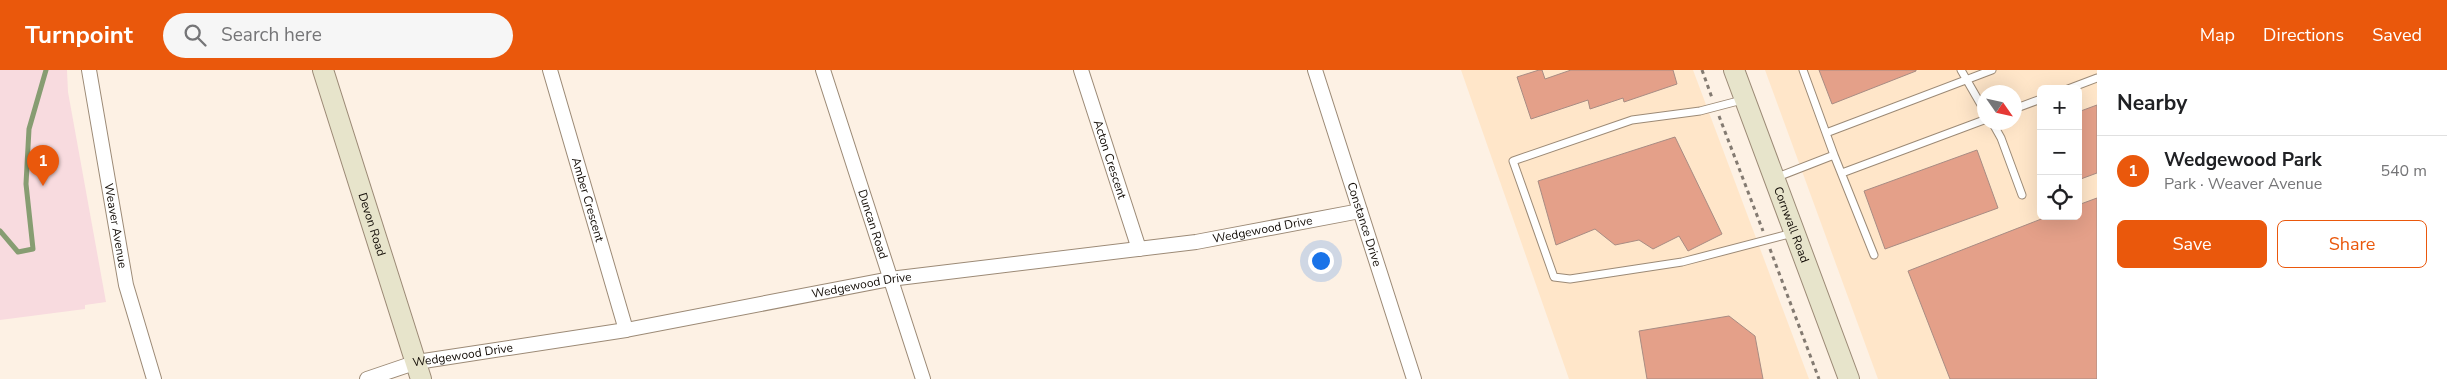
<!DOCTYPE html>
<html lang="en">
<head>
<meta charset="utf-8">
<style>
  :root { --surface:#fff; --page:#f6f6f6; --text:#202124; --muted:#757577; --line:#e0e0e0; --accent:#ea580c }
  body { margin:0; font-family:"Nunito Sans",sans-serif; background:var(--page); color:var(--text) }
  .controls { position:absolute; right:15px; top:15px; display:grid; overflow:hidden; border-radius:8px; box-shadow:0 5px 20px #0002 }
  .controls button { width:45px; height:45px; display:grid; place-items:center; padding:0; border:0; border-bottom:1px solid var(--line); background:var(--surface); color:var(--text); font:25px sans-serif }
  .compass { position:absolute; left:1977px; top:15px; width:45px; height:45px; border-radius:50%; background:var(--surface); box-shadow:0 5px 20px #0002; rotate:124deg }
  .you { position:absolute; left:1320px; top:190px; width:18px; height:18px; margin:-12px; border:4px solid #fff; border-radius:50%; background:#1a73e8; box-shadow:0 0 0 8px #1a73e833 }
  .badge { display:grid; place-items:center; width:32px; height:32px; border-radius:50%; background:var(--accent); color:#fff; font-size:16px; font-weight:700 }
  .pin { position:absolute; translate:-50% -41px; filter:drop-shadow(0 1px 2px #0008) }
  .pin::after { content:''; position:absolute; top:26px; width:18px; height:15px; background:inherit; clip-path:polygon(0 0,100% 0,50% 100%) }
  .list { margin:0; padding:0; list-style:none }
  h2 { display:flex; justify-content:space-between; align-items:center; height:65px; margin:0; padding:0 20px; font-size:21px }
  h2 small { font-size:16px; font-weight:400; color:var(--muted) }
  .list li { display:grid; grid-template-columns:32px 1fr auto; gap:15px; align-items:center; box-sizing:border-box; height:70px; padding:0 20px; border-top:1px solid var(--line) }
  .list b { display:block; font-size:19px; white-space:nowrap }
  .list p { margin:0; font-size:16px; white-space:nowrap; color:var(--muted) }
  .list em { font-size:16px; font-style:normal; color:var(--muted) }
  .actions { display:flex; gap:10px; padding:15px 20px }
  .actions a { flex:1; padding:11px 0; border:1px solid var(--accent); border-radius:8px; text-align:center; font-size:18px; color:var(--accent) }
  .actions .main { background:var(--accent); color:#fff }
  .icon { flex:none; width:28px; height:28px; fill:none; stroke:currentColor; stroke-width:2; stroke-linecap:round; stroke-linejoin:round }
  .map { position:relative; flex:none; width:2097px; height:309px; overflow:hidden }
  header { display:flex; align-items:center; gap:30px; box-sizing:border-box; height:70px; padding:0 25px; background:var(--accent); color:#fff }
  header strong { font-size:24px }
  nav { display:flex; gap:28px; margin-inline-start:auto; font-size:18px }
  .search { width:350px; height:45px; background:var(--page); display:flex; align-items:center; gap:12px; box-sizing:border-box; padding:0 18px; border-radius:28px; color:var(--muted); font-size:19px }
  main { display:flex }
  aside { flex:1; background:var(--surface) }
  .map>svg:first-child { display:block }
  .built { fill:#ffe6c9; fill-rule:evenodd }
  .green { fill:#f8dbdf }
  .lines { fill:none; stroke-linecap:round; stroke-linejoin:round }
  .stream { stroke:#879d72; stroke-width:5 }
  .building { fill:#e4a089; stroke:#a88c83 }
  .lane-casing { stroke:#9c8a76; stroke-width:9 }
  .street-casing { stroke:#9c8a76; stroke-width:16 }
  .secondary-casing { stroke:#9c8a76; stroke-width:22 }
  .path { stroke:#837a71; stroke-width:3; stroke-dasharray:4 4; stroke-linecap:butt }
  .lane { stroke:#fff; stroke-width:7 }
  .street { stroke:#fff; stroke-width:14 }
  .secondary { stroke:#e7e4cb; stroke-width:20 }
  .labels { text-anchor:middle; stroke-width:4; stroke-linejoin:round; paint-order:stroke }
  .street-label { font-size:12px; fill:#110b05; stroke:#fff }
</style>
</head>
<body>
<header>
<strong>Turnpoint</strong>
<div class="search"><svg class="icon" aria-label="search" viewBox="0 0 24 24"><circle cx="10" cy="10" r="6"/><path d="M15 15l6 6"/></svg>Search here</div>
<nav><a>Map</a><a>Directions</a><a>Saved</a></nav>
</header>
<main>
<div class="map">
<svg width="2097" height="309" viewBox="0 0 2097 309">
  <rect width="100%" height="100%" fill="#fdf1e4"/>
  <path class="built" d="M1461 0H1693L1809 309H1569Z
    M1765 0H2097V309H1878ZM2041 19H2078V146H2041ZM1984 22H2014V52H1984Z"/>
  <path class="green" d="M0 0H67L68 22 106 232 85 235V239L0 250Z"/>
  <g class="lines">
    <path class="stream" d="M0 161 18 182 33 179 26 114 29 59 46 0"/>
  </g>
  <path class="building" d="M1539 0H1542L1545 9 1571 0H1673L1677 14 1624 32 1623 28 1590 39 1588 30 1531 49 1517 7Z
    M1819 0H1916V1L1832 34Z
    M2097 35V103L2078 110V42Z
    M1675 67 1722 164 1688 181 1679 166 1653 179 1639 170 1615 175 1595 159 1556 175 1538 111Z
    M1977 80 1998 138 1885 179 1864 121Z
    M2097 128V309H1950L1908 201 2049 146H2078V135Z
    M1729 246 1755 266 1763 309H1647L1639 261Z"/>
  <g class="lines">
    <defs>
      <path id="lane" d="M1803 0 1834 85
        M1961 0 1984 40
        M2068 19 2097 8
        M1742 30 1700 41 1632 50 1513 91 1554 207 1570 209 1682 192 1793 163
        M2014 39 2041 29
        M1992 52 2001 68 2022 125
        M1826 63 1992 0
        M1842 103 1984 50
        M1775 108 1834 85 1874 185"/>
      <g id="street">
        <path id="s1" d="M89 0 126 215 154 309"/>
        <path id="s2" d="M550 0 626 260"/>
        <path id="s3" d="M823 0 923 309"/>
        <path id="s4" d="M1081 0 1139 179"/>
        <path id="s5" d="M1315 0 1414 309"/>
        <path id="s6" d="M367 309 417 292 626 260 890 209 1196 172 1360 141"/>
      </g>
      <g id="secondary">
        <path id="s7" d="M323 0 421 309"/>
        <path id="s8" d="M1734 0 1849 309"/>
      </g>
    </defs>
    <use href="#lane" class="lane-casing"/>
    <use href="#street" class="street-casing"/>
    <use href="#secondary" class="secondary-casing"/>
    <path class="path" d="M1702 0 1712 28
      M1719 46 1763 161
      M1770 179 1819 309"/>
    <use href="#lane" class="lane"/>
    <use href="#street" class="street"/>
    <use href="#secondary" class="secondary"/>
  </g>
  <g class="labels">
    <g class="street-label">
      <text dy="4" stroke="none"><textPath href="#s4" startOffset="94">Acton Crescent</textPath></text>
      <text dy="4" stroke="none"><textPath href="#s2" startOffset="135">Amber Crescent</textPath></text>
      <text dy="4" stroke="none"><textPath href="#s7" startOffset="162">Devon Road</textPath></text>
      <text dy="4" stroke="none"><textPath href="#s3" startOffset="162">Duncan Road</textPath></text>
      <text dy="4" stroke="none"><textPath href="#s5" startOffset="162">Constance Drive</textPath></text>
      <text dy="4" stroke="none"><textPath href="#s8" startOffset="165">Cornwall Road</textPath></text>
      <text dy="4" stroke="none"><textPath href="#s1" startOffset="158">Weaver Avenue</textPath></text>
      <text dy="4" stroke="none"><textPath href="#s6" startOffset="909">Wedgewood Drive</textPath></text>
      <text dy="4" stroke="none"><textPath href="#s6" startOffset="504">Wedgewood Drive</textPath></text>
      <text dy="4" stroke="none"><textPath href="#s6" startOffset="99">Wedgewood Drive</textPath></text>
    </g>
  </g>
</svg>
<div class="controls">
<button>+</button>
<button>−</button>
<button><svg class="icon" aria-label="locate" viewBox="0 0 24 24"><circle cx="12" cy="12" r="6"/><path d="M12 2v4M12 18v4M2 12h4M18 12h4"/></svg></button>
</div>
<svg class="compass" viewBox="-18 -18 36 36"><path d="M0-13l5 13h-10z" fill="#e53935"/><path d="M0 13l5-13h-10z" fill="#757577"/></svg>
<div class="you"></div>
<div class="pin badge" style="left:43px;top:116px">1</div>
</div>
<aside>
<h2>Nearby<small></small></h2>
<ul class="list">
<li><span class="badge">1</span><div><b>Wedgewood Park</b><p>Park · Weaver Avenue</p></div><em>540 m</em></li>
</ul>
<div class="actions"><a class="main">Save</a><a>Share</a></div>
</aside>
</main>
</body>
</html>
